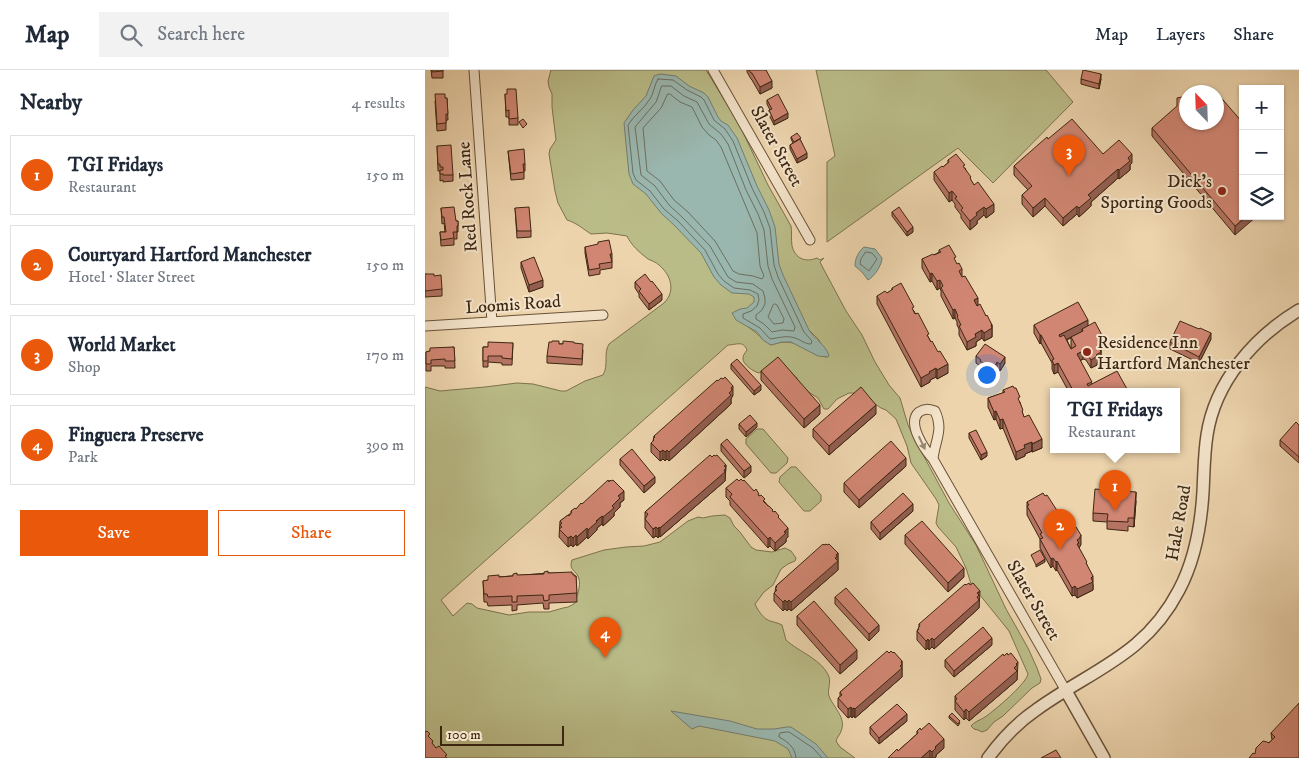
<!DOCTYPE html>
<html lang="en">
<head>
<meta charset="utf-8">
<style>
  :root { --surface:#fff; --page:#f2f2f3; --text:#1f2937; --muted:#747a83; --line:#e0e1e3; --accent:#ea580c }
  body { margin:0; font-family:"IM FELL DW Pica",serif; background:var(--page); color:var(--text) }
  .controls { position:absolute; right:15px; top:15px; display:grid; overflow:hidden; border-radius:0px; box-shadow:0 1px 4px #0004 }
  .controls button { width:45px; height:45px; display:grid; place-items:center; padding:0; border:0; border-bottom:1px solid var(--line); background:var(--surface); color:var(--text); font:25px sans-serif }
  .compass { position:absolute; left:754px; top:15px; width:45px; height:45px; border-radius:50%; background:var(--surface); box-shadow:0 1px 4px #0004; rotate:337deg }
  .scale { position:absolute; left:15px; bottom:12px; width:124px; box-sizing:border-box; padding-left:5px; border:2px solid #3e2711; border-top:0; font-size:14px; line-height:18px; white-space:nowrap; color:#3e2711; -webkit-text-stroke:4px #f3e3ca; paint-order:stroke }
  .you { position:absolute; left:561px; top:304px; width:18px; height:18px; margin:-12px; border:4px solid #fff; border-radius:50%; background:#1a73e8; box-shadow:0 0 0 8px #1a73e833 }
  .badge { display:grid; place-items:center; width:32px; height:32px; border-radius:50%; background:var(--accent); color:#fff; font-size:16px; font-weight:700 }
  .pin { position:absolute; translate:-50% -41px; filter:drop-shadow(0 1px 2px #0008) }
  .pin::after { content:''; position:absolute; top:26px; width:18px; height:15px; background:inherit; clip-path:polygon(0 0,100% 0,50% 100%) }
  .popup { position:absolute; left:625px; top:318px; width:130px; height:65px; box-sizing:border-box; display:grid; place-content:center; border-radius:0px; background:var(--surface); filter:drop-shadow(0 1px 4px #0005); font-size:16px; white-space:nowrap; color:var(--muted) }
  .popup b { font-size:19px; color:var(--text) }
  .popup::after { content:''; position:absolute; left:50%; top:100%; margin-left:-10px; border:10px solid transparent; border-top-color:var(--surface) }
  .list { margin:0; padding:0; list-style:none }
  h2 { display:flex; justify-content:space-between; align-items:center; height:65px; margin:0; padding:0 20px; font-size:21px }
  h2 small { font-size:16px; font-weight:400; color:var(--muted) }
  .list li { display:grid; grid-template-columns:32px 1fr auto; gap:15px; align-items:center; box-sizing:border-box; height:80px; margin:0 10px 10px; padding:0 10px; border:1px solid var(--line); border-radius:0px }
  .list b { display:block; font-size:19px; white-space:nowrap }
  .list p { margin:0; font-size:16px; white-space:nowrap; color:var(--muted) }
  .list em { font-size:16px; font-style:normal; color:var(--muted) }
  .actions { display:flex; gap:10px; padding:15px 20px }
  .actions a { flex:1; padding:11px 0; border:1px solid var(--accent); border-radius:0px; text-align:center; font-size:18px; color:var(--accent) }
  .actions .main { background:var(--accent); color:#fff }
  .icon { flex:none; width:28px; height:28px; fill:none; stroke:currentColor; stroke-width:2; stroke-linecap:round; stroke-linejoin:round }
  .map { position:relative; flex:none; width:874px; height:688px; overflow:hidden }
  header { display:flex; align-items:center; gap:30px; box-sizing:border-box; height:70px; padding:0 25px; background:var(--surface); border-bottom:1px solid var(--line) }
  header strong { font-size:24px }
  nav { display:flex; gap:28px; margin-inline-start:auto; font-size:18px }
  .search { width:350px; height:45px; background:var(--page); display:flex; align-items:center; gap:12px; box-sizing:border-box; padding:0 18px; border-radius:0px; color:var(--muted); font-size:19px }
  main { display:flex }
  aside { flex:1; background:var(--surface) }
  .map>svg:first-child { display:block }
  .green { fill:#babc88; stroke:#7c724c; fill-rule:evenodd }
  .water { fill:#9ab7af; stroke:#757d70 }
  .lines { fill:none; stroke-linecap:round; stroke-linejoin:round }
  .shore { stroke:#6c6f60; stroke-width:1 }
  .minor-casing { stroke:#6a5238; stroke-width:11 }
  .tertiary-casing { stroke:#6a5238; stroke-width:14 }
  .minor { stroke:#f3e3ca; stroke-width:9 }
  .tertiary { stroke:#f3e3ca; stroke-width:11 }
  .wall { fill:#b47363; stroke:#3e2711; fill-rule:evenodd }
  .shaded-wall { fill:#925e50; stroke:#3e2711 }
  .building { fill:#d18673; stroke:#3e2711 }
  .oneway { fill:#98856e }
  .poi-dot { fill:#8f2418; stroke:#f3e3ca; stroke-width:2 }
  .labels { text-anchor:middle; stroke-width:4; stroke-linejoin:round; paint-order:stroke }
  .street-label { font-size:18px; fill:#3e2711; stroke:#f3e3ca }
  .poi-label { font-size:18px; fill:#3e2711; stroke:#f3e3ca; text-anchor:end }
</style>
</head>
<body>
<header>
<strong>Map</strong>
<div class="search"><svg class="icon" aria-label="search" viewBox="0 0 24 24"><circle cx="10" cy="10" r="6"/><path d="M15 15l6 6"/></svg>Search here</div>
<nav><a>Map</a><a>Layers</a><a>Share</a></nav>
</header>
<main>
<aside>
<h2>Nearby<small>4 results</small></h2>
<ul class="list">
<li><span class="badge">1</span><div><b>TGI Fridays</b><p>Restaurant</p></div><em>150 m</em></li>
<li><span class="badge">2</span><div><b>Courtyard Hartford Manchester</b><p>Hotel · Slater Street</p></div><em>150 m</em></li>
<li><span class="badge">3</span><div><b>World Market</b><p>Shop</p></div><em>170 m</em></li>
<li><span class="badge">4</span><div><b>Finguera Preserve</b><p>Park</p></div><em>390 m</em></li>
</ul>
<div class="actions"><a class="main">Save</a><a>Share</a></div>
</aside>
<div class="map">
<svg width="874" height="688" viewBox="0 0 874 688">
  <rect width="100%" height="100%" fill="#edd4ad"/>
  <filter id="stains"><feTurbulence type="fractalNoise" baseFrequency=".004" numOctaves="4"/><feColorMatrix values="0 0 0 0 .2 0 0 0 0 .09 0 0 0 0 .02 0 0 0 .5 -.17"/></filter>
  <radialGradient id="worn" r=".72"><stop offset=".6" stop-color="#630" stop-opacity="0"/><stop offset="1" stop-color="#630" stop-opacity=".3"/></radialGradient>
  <path class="green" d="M126 0H281L314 54 343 115 366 156C367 162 366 169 367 176 370 188 380 193 392 188L395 190 399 188 395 192 398 198 421 241 437 265 450 292 464 315 475 328 483 355 489 368 524 433 551 475 581 539 603 578 612 598 616 609 615 613 607 618 578 646 569 652 562 660 557 662 553 660 549 659 546 656C550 651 556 650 560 647 570 640 601 614 603 604L584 561 546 514 541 498 531 477 513 457 511 453 514 435 511 429 486 393 482 376 471 349 461 340 456 338 441 328 428 323H424L412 329 403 339H399L393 328 385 323 374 314 372 308 364 301 339 300 334 303C329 302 317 294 318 288 318 285 320 283 322 280 318 270 311 275 303 275L16 530 28 546 42 533 47 534 52 538 84 545 104 542H124L138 538 143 537 149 534C152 528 156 515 154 509 152 500 143 501 147 490L179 480 201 477 219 476 235 472 263 451 273 447 278 448 287 446 300 445 305 448 309 456 315 462 326 477 331 480 347 482 360 478 366 481 371 488 370 491 363 494 356 499 348 515 339 522 330 534C332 539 337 546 341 549 345 552 352 552 357 555L361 570C374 582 398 590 404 607 406 614 402 620 404 626 408 637 422 648 416 661 415 665 412 667 411 671L415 677 430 688H20L0 666V317L15 321 26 320 60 317 92 313 108 314 136 321H141L160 311 178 305C184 295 178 284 184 274L239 233C251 221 246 205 234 195 231 192 227 191 223 189 215 183 206 175 202 166L182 163 166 164C158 159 152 153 142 150L133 133 130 121 124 84 125 79 131 70 127 37V24L124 17 123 11ZM323 257 384 260 394 270 402 287C395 286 392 285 386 281 371 273 363 269 346 275 337 270 332 262 323 257Z
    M391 0H621L648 32 568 113 533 78 402 172V92L410 86Z
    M332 359H338L363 388 362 393 351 403H346L321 374V369Z
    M366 397H371L396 425V431L385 441H379L354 412 355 407Z"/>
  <path class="water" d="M235 4 251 6 264 16 279 23 283 27 293 47 296 51 303 55 312 68 332 116 344 140 350 157 354 194 358 205 384 260C390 270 399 273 404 285L403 287 393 286 366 272H357L346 275 344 274 338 270 332 262 311 250 307 243 315 239 322 238 329 232V227L324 224 307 223 296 215 289 207 276 183 249 155 236 143 221 124 208 114 204 104 199 53 208 40 221 26 229 6Z
    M439 177 450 179 457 188C457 195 449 207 443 210L437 202 430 196C430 189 433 182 439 177Z
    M246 641 305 651 332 659H349L362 657H366L391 674 403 688H367L363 679 350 671 279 657 274 656 267 659Z"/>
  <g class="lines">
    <path class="shore" d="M233 9 248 10 262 20 276 27 279 30 289 50 300 59 308 71 327 118 339 142 345 158 349 195 353 207 379 262 387 271 386 274C380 274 376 270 370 268 362 265 353 268 345 269L335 258 318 248V244L326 241 332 236 334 230 333 224 325 220 309 218 299 211 293 204 280 180 253 151 239 139 225 121 211 110 208 103 203 55C209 45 219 39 225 29 229 23 229 15 233 9Z
      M237 16H246L259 26 272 32 284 54 296 64 303 74 321 120 333 144 339 160 343 196 347 209 370 257 369 261 357 260 347 262 339 254 331 249V245L337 240 340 234V228L338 221 328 214 311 212 303 207 285 176 257 147 244 135 230 116 216 105 210 57 231 32Z
      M243 24H245L255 32 267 37 277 57 284 65 291 70 296 77 332 163 335 196 339 206 337 209 328 206 314 204 308 201 290 171 263 142 249 130 235 111 222 101 218 58 236 38Z
      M441 182 447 183 452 189 444 201 435 194 436 189Z
      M350 234 352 235 359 249 358 253 349 254 343 247 348 235Z
      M371 688C370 677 363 672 354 667V665L355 663 361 662H364L388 678 397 688"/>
    <defs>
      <path id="minor" d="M49 0 67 252
        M288 0 385 170
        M0 256 178 245
        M508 389C510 370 519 360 510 341 504 339 500 338 494 342 481 353 500 380 508 389L641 621"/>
      <path id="tertiary" d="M641 621 679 688
        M563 688C576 670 592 653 611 640 666 600 720 586 754 520 770 490 776 455 778 422 779 403 779 384 782 365 790 312 829 267 874 240"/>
    </defs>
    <use href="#minor" class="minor-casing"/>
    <use href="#tertiary" class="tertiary-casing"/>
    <use href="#minor" class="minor"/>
    <use href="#tertiary" class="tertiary"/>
  </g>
  <path class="wall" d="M6 0H18V8H7Z
    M322 0H341L347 18 335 24 327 10 326 9 322 2Z
    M656 9H676L674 19 656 14Z
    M80 24 93 48V55H84V47H81Z
    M22 28 23 50H21V60L12 61 10 31Z
    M342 30 363 48 349 55 344 45V40H345L342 34Z
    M818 53 810 165 727 66V58Z
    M366 67 376 71 382 88 372 93 365 79V75L368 73 366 69Z
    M623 69 678 84 707 93 705 95V100L694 109 693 108 666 132V136L654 147 652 144 638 156 620 136 608 147 597 134V125L603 120 589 105V96Z
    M12 76 28 105V111L18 112V110L15 111V101H13Z
    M83 81 100 94V101H99V109L86 110Z
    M523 90 540 98 546 111 569 142 561 148 559 145 552 151V154L545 160 536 148V145L530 137V134L527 130 524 132 509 110V102L518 97 523 93Z
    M16 138 31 151H33V162H32V169H29V175L16 176 15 162H20L19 153 17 154Z
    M90 138 106 161V167L92 168Z
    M467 142 488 162 482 166 467 146Z
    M160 177 187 184V198L175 200V204L164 206 160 183Z
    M514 180 531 193 537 199V207L553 235 567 255V267L559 271 557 268 551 272V276L542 280 534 265V259L532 255V252L530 248 528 249 516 226V221L515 218 512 220 507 211 505 212 497 198V189L509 185 514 182Z
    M96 192 118 217 104 222 96 198Z
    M0 204 9 206 17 219V226L0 227Z
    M210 212 237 230 224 240 214 227V224L210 218Z
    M467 218 489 241 523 303 512 309 511 307 505 310V312L496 317 452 234V226L462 223 467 220Z
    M609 255 663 256 679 277 676 279V290L672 293V295L666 298 661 290 658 289 655 291 667 314 702 322H644L633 302 629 304 627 299V293L616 273 615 274 609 263ZM657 262 646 267V276L647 278 646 279 642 270Z
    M786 269 774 293 745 279V272Z
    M88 273 87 295H77V293L63 292V297H58V277H63Z
    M149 273 158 280 157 295 122 293V286L134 274Z
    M29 277 30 298H20V296H6V301H1V282L5 281Z
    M551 286 580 293 575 301 572 299 569 304 564 301 563 303 555 298V296L551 293Z
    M306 294 336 320 329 325 306 299Z
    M336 301 395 344 379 358 336 310Z
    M578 320 595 332 598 345 617 378 607 382V381L600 384V386L591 390 578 358 575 359 571 349 569 350 563 337V328L578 323Z
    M308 325 306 329V334L244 391 242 389 240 391 238 389 235 391 226 382V373L228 371 229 366Z
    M451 344 404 385 388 367V359Z
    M314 354 332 357 321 367 314 359Z
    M874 355V393L855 376V370Z
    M544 363 562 386 556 390 544 368Z
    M296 374 326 402 319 408 296 381Z
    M287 387 301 395 300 411 235 467 234 466 233 468 231 466 228 468 220 458V442Z
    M195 389 230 413 219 423 195 395Z
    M481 396 434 438 419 422V413Z
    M314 411 329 421 334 425 354 449 363 467 361 469V472L350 481 345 476 343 478 305 435V431L301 427V418Z
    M199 430 195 433V437L189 443V446L178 456 177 454 172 458V460L163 469 162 467 152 476 151 474 148 477 146 475 143 477 134 467 135 451 146 443V441L151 439 157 434Z
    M711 431 709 457 703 456V461L682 459V452L668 451V443Z
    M602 432 642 456 656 474 654 478 662 495 668 515V520L652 528 650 525 647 526 632 500 631 501 628 496 626 498 615 478V469L602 445Z
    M488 441 455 470 446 459V452Z
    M480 465 539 507 523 522 480 474Z
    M399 475H402L413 483V500L366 541 364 539 362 541 360 539 358 541 349 531V523L350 522 351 516Z
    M123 503 147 504 149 506H151L152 532 124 533V539H119L118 533 92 535V540L87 541V535L63 536 62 532H59L58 511 63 510 74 507Z
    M410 527 454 561 444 571 410 534Z
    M554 530V538L509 579 507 577 504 580 503 578 501 580 492 570V561L494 557V554L555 530Z
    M372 546 432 589 415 604 372 555Z
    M567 575 529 607 520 597V590Z
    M464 583H468L477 591V607L430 648 429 646 427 648 426 646 423 648 413 637V628L415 627V622Z
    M592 601V610L544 651 541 648 539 650 530 640V626L593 601Z
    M524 646 535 653 533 656 524 648Z
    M482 651 454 674 445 664V657Z
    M492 661 519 678 511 685V687L510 688H463L473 681 492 664Z
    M846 663 874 688 830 684 847 670Z"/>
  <path class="shaded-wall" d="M676 4V9L674 19V14Z
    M347 11V18L335 24V17Z
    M363 43V48L349 55V51Z
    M382 83V88L372 93V89Z
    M707 84V93L705 95V100L694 109V100L703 88Z
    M693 99V108L666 132V136L654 147V138L663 125Z
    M858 108 857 138 855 139V131Z
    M527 121V130L524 132V123Z
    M620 128V136L608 147V138Z
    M569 134V142L561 148V139Z
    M652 136V144L638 156V148Z
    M559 137V145L552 151V154L545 160V151L551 143Z
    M822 146H832L810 165V156Z
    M488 157V162L482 166V162Z
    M507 203V211L505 212V204Z
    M118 210V217L104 222V215Z
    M515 210V218L512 220V211Z
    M237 224V230L224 240V234Z
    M553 228V236L549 239V230Z
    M530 239V248L528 249V240Z
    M663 250V258L657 259V262L634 273V265Z
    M566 255H567V267L559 271V263Z
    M557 260V268L551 272V276L542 280V272L550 264Z
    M786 263V269L774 293V287Z
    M615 265H616V273L615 274Z
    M679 269V277L676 279V290L672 293V295L666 298V290L671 285 674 272Z
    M658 281V289L652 292V284Z
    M580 287V293L575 301V294Z
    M572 292V299L569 304V298Z
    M633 293V302L629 304V295Z
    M523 294V303L512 309V300Z
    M511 298V307L505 310V312L496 317V308L504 302Z
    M336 315V320L329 325V321Z
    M308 316V325L306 329V334L244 391V382L304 323 306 318Z
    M702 319V322H695Z
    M395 335V344L379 358V349Z
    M451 335V344L404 385V376Z
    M571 341V349L569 350V342Z
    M578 349V358L575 359V350Z
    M332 353V357L321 367V362Z
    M617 369V378L607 382V374Z
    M607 372V381L600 384V386L591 390V382L599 375Z
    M238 380V389L235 391V382Z
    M242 380V389L240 391V382Z
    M562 382V386L556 390V385Z
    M481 388V396L434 438V430Z
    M301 395 300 411 235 467V458Z
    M326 396V402L319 408V401Z
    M230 407V413L219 423V416Z
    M199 421V430L195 433V437L189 443V446L178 456V447L193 426Z
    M711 422V431L709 457V448Z
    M488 434V441L455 470V463Z
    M177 446V454L172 458V460L163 469V460Z
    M231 457V466L228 468V459Z
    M234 457V466L233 468V459Z
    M162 458V467L152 476V467Z
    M363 458V467L361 469V472L350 481V473Z
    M151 465V474L148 477V468Z
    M656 465V474L652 483V470Z
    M146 466V475L143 477V468Z
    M345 467V476L343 478V469Z
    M413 483V500L366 541V532Z
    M628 488V496L626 498V489Z
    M620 489V492L611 497V495Z
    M632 491V500L631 501V492Z
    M539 498V507L523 522V513Z
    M668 506V520L652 528V519Z
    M650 516V525L647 526V518Z
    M555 521 554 538 509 579V570Z
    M360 530V539L358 541V532Z
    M364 530V539L362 541V532Z
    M454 555V561L444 571V564Z
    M507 568V577L504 580V571Z
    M567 568V575L529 607V601Z
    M503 569V578L501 580V571Z
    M432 580V589L415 604V595Z
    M477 591V607L430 648V639Z
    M593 592 592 610 544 651V642L589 598 591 594Z
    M426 637V646L423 648V639Z
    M429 638V646L427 648V639Z
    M541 639V648L539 650V642Z
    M482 644V651L454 674V668Z
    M519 669V678L511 685V687L510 688H507V682L510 677Z
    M505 680V688H496Z"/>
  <path class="building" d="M7 0H18V1L7 2Z
    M324 0H341L347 11 335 17 327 3H326Z
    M658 0 676 4 674 14 656 9Z
    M82 19H91L93 48 84 49V40L81 41 80 24H82Z
    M792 23 818 53V146H822L810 156 727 58 752 36V28L762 26V52H792Z
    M10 24H20V28H22L23 44H21V53L12 54Z
    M353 24 363 43 349 51 344 40 347 39 342 30Z
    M98 49 102 54 98 58 94 52Z
    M647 49 678 84 694 70 707 84 703 88 705 91 694 100 693 99 663 125 666 128 654 138 652 136 638 148 620 128 608 138 597 125 607 116 589 96 622 67 623 69Z
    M372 63 376 68 369 72 366 67Z
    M375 69 382 83 372 89 365 75Z
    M26 75 28 105H18V104H15V100H18V97H15V94H13L12 76Z
    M99 79 100 94H98L99 102 86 104 83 81Z
    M531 84 540 95 538 96 546 107 545 108 549 115 553 112 569 134 561 139 559 137 551 143 552 145 545 151 536 140 538 138 530 128 532 127 527 121 524 123 509 102 517 96 518 97 524 92 523 90Z
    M855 97 858 100 857 130 855 131Z
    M29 137 31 151H33V156H32V162H28L29 168 16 170 15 162H21L19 147H17L16 138Z
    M104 137 106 161H92L90 138Z
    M474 137 488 157 482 162 467 142Z
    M184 170 187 184H185L187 192 174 194 175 198 164 200 160 177 173 174V172Z
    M524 175 531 187 529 188 532 194 534 193 537 199 534 201 537 207 540 206 553 228 549 230 552 236 555 234 561 246 562 245 567 255H566L567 258 559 263 557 260 550 264 551 267 542 272 534 256 536 255 532 247 533 246 530 239 528 240 516 218 518 216 515 210 512 211 507 203 505 204 497 189 508 184 509 185 516 182 514 180Z
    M109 187 118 210 104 215 96 192Z
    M0 204H9V206L16 205 17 219 0 221Z
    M220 204 226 212 227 211 237 224 224 234 214 221 216 219 210 212Z
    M476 213 489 237 487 238 490 244 493 243 504 264 502 265 506 272 507 271 513 282 515 281 523 294 512 300 511 298 504 302 505 303 496 308 452 226 460 221 462 223 468 219 467 218Z
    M653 232 663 250 634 265 635 267 639 265 646 279 651 276 646 267 658 261 657 259 670 252 679 269 674 272 676 276 674 277 676 282 671 285 672 286 666 290 661 282 658 281 652 284 667 312 662 314 663 316 692 301 702 319 695 322H649L633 293 629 295 627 290 629 289 616 265H615L609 255Z
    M755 251 774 259 775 258 786 263 774 287 745 272Z
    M127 271H134V274H138V271L149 272V273L158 274 157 289 122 286 124 272H127Z
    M63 272 88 273 87 289 77 288V286H63V291H58V277H63Z
    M560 274 580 287 575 294 572 292 569 298 564 294 563 296 555 291 556 290 551 286Z
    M29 277 30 291H20V289L6 290V294H1V282L5 281V278Z
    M353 287 395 335 379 349 336 301Z
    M312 289 336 315 329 321 306 294Z
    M300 307 308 316 306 318 307 320 304 323 306 325 244 382 242 380 240 382 238 380 235 382 226 373 229 370 228 369 230 367 229 366 292 310 293 311 296 308 298 309Z
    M588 316 589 318H591L595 327 593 328 598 340 597 341 599 347 604 345 617 369 607 374V372L599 375 600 378 591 382 578 349 575 350 571 341 569 342 563 328 580 322 578 320Z
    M436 317 451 335 404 376 388 359Z
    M325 345 332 353 321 362 314 354Z
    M871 352 874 355V387L855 370Z
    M551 360 562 382 556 385 544 363Z
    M302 369 326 396 319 401 296 374Z
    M466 371 481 388 434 430 419 413Z
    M207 379 230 407 219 416 195 389Z
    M285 385 287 387 289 385 290 386 292 385 301 395 299 396 301 398 299 400 300 402 235 458 234 457 233 459 231 457 228 459 220 449 223 444 220 442Z
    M312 409 314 411 316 409 318 411 319 410 329 421 331 419 334 424H333L334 426 336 425 340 429 338 431 343 436H344L348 440 347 441 349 442 350 441 354 446 353 447 363 458 359 462 361 463 350 473 345 467 343 469 305 427 307 424 301 418Z
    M183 410 184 412 185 410 186 411 188 410 199 421 193 426 195 428 187 436 189 438 178 447 177 446 171 451 172 452 163 460 162 458 152 467 151 465 148 468 146 466 143 468 134 459 137 457 135 455 137 453 135 451 143 445 144 446 147 442 146 441 150 438 151 439 156 433 157 434Z
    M670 419 711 422 709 448H703V452L682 451 683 444 668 443Z
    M478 423 488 434 455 463 446 452Z
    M618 423 620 426 622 425 642 456 643 455 645 458 647 456 651 457 656 465 654 469 652 470 654 473 652 474 662 492 661 493 668 506 666 508 668 512 652 519 650 516 647 518 632 491 631 492 628 488 626 489 615 469 618 468 615 464 617 463 602 436 604 435 602 432Z
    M497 451 539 498 523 513 480 465Z
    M398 474 399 475 401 474 402 475 404 474 413 483 411 485 412 487 410 488 413 491 366 532 364 530 362 532 360 530 358 532 349 523 352 520 350 519 352 517 351 516Z
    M615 480 620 489 611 495 606 485Z
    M123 501V503L147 502V504H149V506H151L152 523 124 525V530L119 531 118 525 92 526V532H87V526L63 527 62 524H59L58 511 63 510V506L74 505V507L88 506V504L92 503V505L119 504V502Z
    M544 513 545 515 548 513 555 521 552 523 554 525 552 527 554 530 509 570 507 568 504 571 503 569 501 571 492 561 494 559 493 558 495 556 494 554 540 514 541 515Z
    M421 518 454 555 444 564 410 527Z
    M389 531 432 580 415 595 372 546Z
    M558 557 567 568 529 601 520 590Z
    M462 581 464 583 466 581 468 583 469 582 477 591 476 592 477 594 475 596 477 598 430 639 429 638 427 639 426 637 423 639 413 628 417 625 415 622Z
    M582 583 583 585 586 583 593 592 591 594 592 595 589 598 592 601 544 642 541 639 539 642 530 631 532 629 530 626 578 584 579 586Z
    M874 633V688H824L828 683 830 684 831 678 838 671 842 672 844 673 850 667 846 663Z
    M472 634 482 644 454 668 445 657Z
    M527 643 535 651 533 654 524 646Z
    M504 653 519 669 510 677 511 678 507 682 505 680 496 688H463L472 679 473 681 493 663 492 661 495 658 496 660Z
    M2 661 5 664 3 666 8 671 7 673 11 678 14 676 22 685 20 686 22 688H0V662Z
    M631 680 636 688H616Z"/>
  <defs><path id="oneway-solid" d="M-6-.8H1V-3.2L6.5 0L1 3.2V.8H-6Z" transform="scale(1.25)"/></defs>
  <use class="oneway" href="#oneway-solid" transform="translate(497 373) rotate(65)"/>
  <g class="poi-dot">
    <circle cx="797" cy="121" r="5"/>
    <circle cx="662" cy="282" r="5"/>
  </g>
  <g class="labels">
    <g class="street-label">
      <text transform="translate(352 76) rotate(61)" y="6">Slater Street</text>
      <text transform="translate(42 127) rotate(-94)" y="6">Red Rock Lane</text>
      <text transform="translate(88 234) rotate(-4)" y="6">Loomis Road</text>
      <text transform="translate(753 453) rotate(-80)" y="6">Hale Road</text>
      <text transform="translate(609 530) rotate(60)" y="6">Slater Street</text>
    </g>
    <g class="poi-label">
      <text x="787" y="117">Dick's<tspan x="787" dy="21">Sporting Goods</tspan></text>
      <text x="672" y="278" text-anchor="start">Residence Inn<tspan x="672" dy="21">Hartford Manchester</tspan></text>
    </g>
  </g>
  <rect width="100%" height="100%" filter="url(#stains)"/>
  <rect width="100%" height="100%" fill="url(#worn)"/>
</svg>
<div class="controls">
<button>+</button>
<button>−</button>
<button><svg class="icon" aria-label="layers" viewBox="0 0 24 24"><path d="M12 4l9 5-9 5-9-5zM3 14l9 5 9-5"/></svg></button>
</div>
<svg class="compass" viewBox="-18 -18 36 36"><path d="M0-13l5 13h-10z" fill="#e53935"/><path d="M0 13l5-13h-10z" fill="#747a83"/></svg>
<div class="scale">100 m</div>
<div class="you"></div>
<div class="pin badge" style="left:690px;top:441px">1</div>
<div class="popup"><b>TGI Fridays</b>Restaurant</div>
<div class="pin badge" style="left:635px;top:480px">2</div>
<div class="pin badge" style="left:644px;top:106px">3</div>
<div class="pin badge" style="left:180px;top:588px">4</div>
</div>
</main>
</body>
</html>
